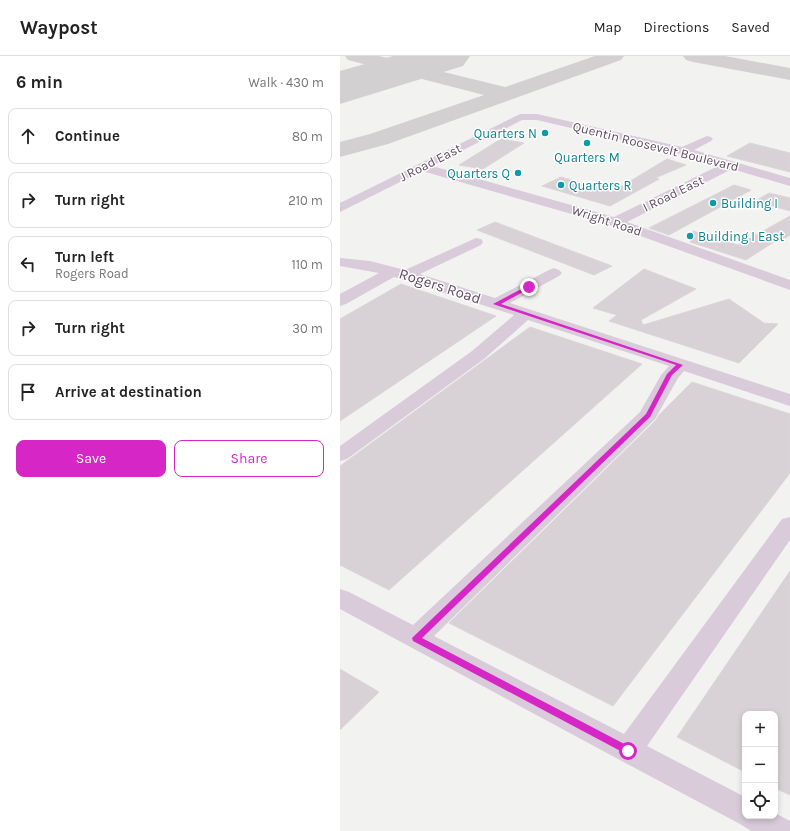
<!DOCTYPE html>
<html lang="en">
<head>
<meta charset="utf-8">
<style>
  :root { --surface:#fff; --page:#f2f2f2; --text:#222; --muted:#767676; --line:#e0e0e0; --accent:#d726c6 }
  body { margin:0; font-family:Karla,sans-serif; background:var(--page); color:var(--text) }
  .controls { position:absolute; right:12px; bottom:12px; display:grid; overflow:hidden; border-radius:8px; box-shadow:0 2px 6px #0003 }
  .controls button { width:36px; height:36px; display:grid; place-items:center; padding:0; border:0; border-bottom:1px solid var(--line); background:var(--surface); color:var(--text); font:20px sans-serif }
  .stop { position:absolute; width:12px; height:12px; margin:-9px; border:3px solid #d726c6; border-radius:50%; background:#fff }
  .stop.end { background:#d726c6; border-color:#fff; box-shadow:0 1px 4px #0008 }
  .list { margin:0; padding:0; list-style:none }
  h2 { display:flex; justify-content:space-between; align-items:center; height:52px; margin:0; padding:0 16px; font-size:17px }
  h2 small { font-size:13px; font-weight:400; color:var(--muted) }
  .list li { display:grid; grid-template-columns:26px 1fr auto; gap:12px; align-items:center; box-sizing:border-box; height:56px; margin:0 8px 8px; padding:0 8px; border:1px solid var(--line); border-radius:8px }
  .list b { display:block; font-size:15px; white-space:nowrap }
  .list p { margin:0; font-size:13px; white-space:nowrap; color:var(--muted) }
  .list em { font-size:13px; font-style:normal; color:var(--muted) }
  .actions { display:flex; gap:8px; padding:12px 16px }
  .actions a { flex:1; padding:9px 0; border:1px solid var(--accent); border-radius:8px; text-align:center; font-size:14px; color:var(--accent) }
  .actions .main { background:var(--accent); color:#fff }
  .icon { flex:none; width:22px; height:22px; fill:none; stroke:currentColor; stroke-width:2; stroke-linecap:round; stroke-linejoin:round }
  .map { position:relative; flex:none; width:450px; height:775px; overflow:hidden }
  header { display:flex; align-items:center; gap:24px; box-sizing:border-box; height:56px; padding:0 20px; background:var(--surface); border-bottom:1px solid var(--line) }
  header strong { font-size:19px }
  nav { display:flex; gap:22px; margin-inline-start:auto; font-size:14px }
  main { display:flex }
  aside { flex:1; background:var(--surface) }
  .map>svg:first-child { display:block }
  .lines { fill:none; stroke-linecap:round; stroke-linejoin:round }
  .taxiway { fill:#d3d0d2; fill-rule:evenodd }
  .runway { fill:#d3d0d2; fill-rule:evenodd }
  .building { fill:#d8d1d6; stroke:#dbd5da }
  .minor { fill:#d9cbd9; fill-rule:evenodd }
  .route { fill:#d726c6 }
  .culture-dot { fill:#0f9aa8; stroke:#fff; stroke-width:1.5 }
  .labels { text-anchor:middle; stroke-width:3; stroke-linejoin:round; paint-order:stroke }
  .far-culture-label { font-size:13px; fill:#0d838f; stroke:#fff; text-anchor:start }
  .far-street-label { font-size:13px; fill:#5d4a5d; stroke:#fff }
  .street-label { font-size:15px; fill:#5d4a5d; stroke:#fff }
</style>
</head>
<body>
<header>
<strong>Waypost</strong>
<nav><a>Map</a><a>Directions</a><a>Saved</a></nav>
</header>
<main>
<aside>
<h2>6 min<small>Walk · 430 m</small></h2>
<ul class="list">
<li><svg class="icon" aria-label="ahead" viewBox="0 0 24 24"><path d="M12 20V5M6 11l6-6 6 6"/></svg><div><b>Continue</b></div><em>80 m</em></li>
<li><svg class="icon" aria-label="right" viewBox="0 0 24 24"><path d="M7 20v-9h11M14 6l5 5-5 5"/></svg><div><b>Turn right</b></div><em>210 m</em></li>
<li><svg class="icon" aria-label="left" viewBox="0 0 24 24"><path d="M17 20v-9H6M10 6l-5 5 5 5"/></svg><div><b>Turn left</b><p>Rogers Road</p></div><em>110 m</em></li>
<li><svg class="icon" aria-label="right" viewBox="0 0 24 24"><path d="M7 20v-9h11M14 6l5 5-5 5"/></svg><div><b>Turn right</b></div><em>30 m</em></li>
<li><svg class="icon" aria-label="arrive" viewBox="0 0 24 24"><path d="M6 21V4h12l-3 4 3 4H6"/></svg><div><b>Arrive at destination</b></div></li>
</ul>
<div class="actions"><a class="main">Save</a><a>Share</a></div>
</aside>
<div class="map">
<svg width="450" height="775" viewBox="0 0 450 775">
  <rect width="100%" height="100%" fill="#f2f3f1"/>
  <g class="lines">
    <path class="taxiway" d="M5 0H39L165 31 255 0H284L281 4 48 88 0 101V86L30 78 144 39 8 4Z
      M343 0H385L450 12V24L353 6 346 4Z"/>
    <path class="runway" d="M53 0H130L123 10 0 48V15Z"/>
  </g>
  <path class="building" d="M161 83 184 87 143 113 119 109Z
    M410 87 450 97V116L387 100Z
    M327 103 346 109 315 122 319 123 270 150 202 130 221 121 272 136Z
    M394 129 411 134 329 179 309 172Z
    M429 137 450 142V155L415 145Z
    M450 160V179L444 183 440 182 406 204 350 186 353 175 398 189Z
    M155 166 272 210 254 219 137 174Z
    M304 213 356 233 301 264 303 269 389 243 424 267 438 268 399 307 269 265 277 259 253 252Z
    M61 228 156 260 0 365V263Z
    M190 271 302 308 49 534 0 509V410Z
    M352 326 450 358V417L273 650 109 567 316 364 319 359Z
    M450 515V739L435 732V658H405V716L337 681Z
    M0 613 39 636 0 674Z"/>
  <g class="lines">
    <path class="minor" d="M180 58H197L342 91 367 80 371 81 373 83 371 85 354 94 450 122V130L392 113 287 166 450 224V234L270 169 82 115 0 156V147ZM182 64H197L341 98 380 109 274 161 92 110Z
      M136 182 141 183 143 186 141 189 80 218 155 242 209 214 214 212 219 214 222 217 219 220 170 247 450 338V350L344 315 338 322 315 363 94 580 284 678 442 463 450 461V484L307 690 405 741V760H435V757L450 765V775H411L400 768 278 703 0 553V533L9 536 73 569 300 356 321 319 329 310 188 264 144 303 7 403 0 405V390L132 295 174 259 54 221 6 248 0 250V238L39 217 0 210V202L30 205 65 214Z"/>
  </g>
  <path class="route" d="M187 230 192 231 161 248 343 309 332 319 310 361 82 582 292 692 293 695 292 697 288 699 73 585 72 582 306 358 327 318 336 309 153 248Z"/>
  <g class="culture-dot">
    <circle cx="205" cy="77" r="4"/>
    <circle cx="247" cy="87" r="4"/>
    <circle cx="178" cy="117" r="4"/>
    <circle cx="221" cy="129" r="4"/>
    <circle cx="373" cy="147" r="4"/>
    <circle cx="350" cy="180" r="4"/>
  </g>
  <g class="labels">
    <g class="far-culture-label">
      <text x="197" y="82" text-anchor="end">Quarters N</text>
      <text x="247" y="106" text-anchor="middle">Quarters M</text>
      <text x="170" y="122" text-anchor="end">Quarters Q</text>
      <text x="229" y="134">Quarters R</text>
      <text x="381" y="152">Building I</text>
      <text x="358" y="185">Building I East</text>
    </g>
    <g class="far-street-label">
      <text transform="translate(316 90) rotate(14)" y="5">Quentin Roosevelt Boulevard</text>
      <text transform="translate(90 106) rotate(-27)" y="5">J Road East</text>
      <text transform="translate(333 137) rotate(-26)" y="5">I Road East</text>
      <text transform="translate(267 164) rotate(18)" y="5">Wright Road</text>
    </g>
    <g class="street-label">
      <text transform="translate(100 230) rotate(18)" y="5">Rogers Road</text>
    </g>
  </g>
</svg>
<div class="controls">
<button>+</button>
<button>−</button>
<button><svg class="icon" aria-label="locate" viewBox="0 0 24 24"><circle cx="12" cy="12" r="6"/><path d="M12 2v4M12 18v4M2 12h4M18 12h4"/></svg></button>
</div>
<div class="stop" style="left:288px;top:695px"></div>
<div class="stop end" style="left:189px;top:231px"></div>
</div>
</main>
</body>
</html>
